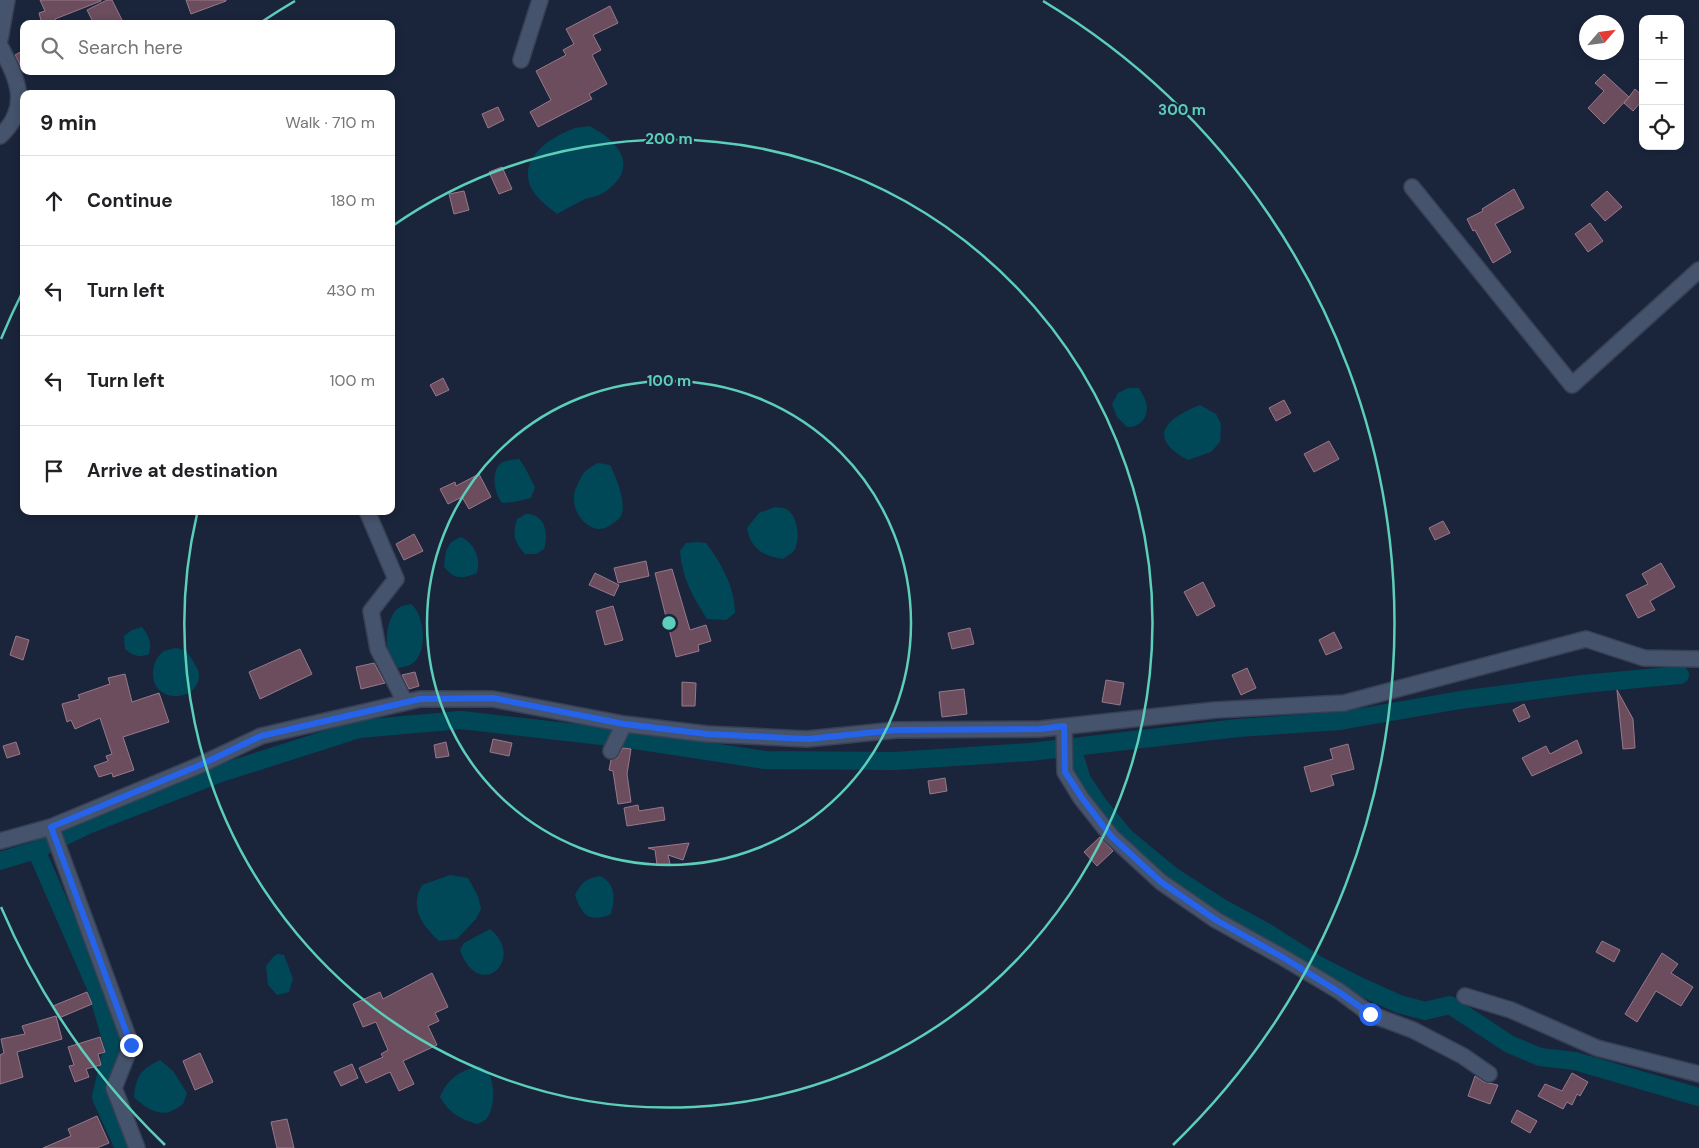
<!DOCTYPE html>
<html lang="en">
<head>
<meta charset="utf-8">
<style>
  :root { --surface:#fff; --page:#f6f6f6; --text:#202124; --muted:#757577; --line:#e0e0e0 }
  body { margin:0; font-family:"DM Sans",sans-serif; background:var(--page); color:var(--text) }
  .controls { position:absolute; right:15px; top:15px; display:grid; overflow:hidden; border-radius:10px; box-shadow:0 2px 8px #0003 }
  .controls button { width:45px; height:45px; display:grid; place-items:center; padding:0; border:0; border-bottom:1px solid var(--line); background:var(--surface); color:var(--text); font:25px sans-serif }
  .compass { position:absolute; left:1579px; top:15px; width:45px; height:45px; border-radius:50%; background:var(--surface); box-shadow:0 2px 8px #0003; rotate:62deg }
  .stop { position:absolute; width:15px; height:15px; margin:-11px; border:4px solid #2563eb; border-radius:50%; background:#fff }
  .stop.end { background:#2563eb; border-color:#fff; box-shadow:0 1px 5px #0008 }
  .list { margin:0; padding:0; list-style:none }
  h2 { display:flex; justify-content:space-between; align-items:center; height:65px; margin:0; padding:0 20px; font-size:21px }
  h2 small { font-size:16px; font-weight:400; color:var(--muted) }
  .list li { display:grid; grid-template-columns:32px 1fr auto; gap:15px; align-items:center; box-sizing:border-box; height:90px; padding:0 20px; border-top:1px solid var(--line) }
  .list b { display:block; font-size:19px; white-space:nowrap }
  .list em { font-size:16px; font-style:normal; color:var(--muted) }
  .icon { flex:none; width:28px; height:28px; fill:none; stroke:currentColor; stroke-width:2; stroke-linecap:round; stroke-linejoin:round }
  .map { position:relative; flex:none; width:1699px; height:1148px; overflow:hidden }
  .search { position:absolute; background:var(--surface); box-shadow:0 2px 8px #0003; left:20px; top:20px; width:375px; height:55px; display:flex; align-items:center; gap:12px; box-sizing:border-box; padding:0 18px; border-radius:10px; color:var(--muted); font-size:19px }
  .panel { position:absolute; background:var(--surface); box-shadow:0 2px 8px #0003; left:20px; top:90px; width:375px; height:425px; border-radius:10px }
  .map>svg:first-child { display:block }
  .water { fill:#004858 }
  .lines { fill:none; stroke-linecap:round; stroke-linejoin:round }
  .canal { stroke:#004858; stroke-width:18 }
  .building { fill:#6b4d5d; stroke:#997889 }
  .minor-casing { stroke:#384054; stroke-width:18 }
  .minor { stroke:#45536d; stroke-width:15 }
  .route { stroke:#2563eb; stroke-width:6 }
  .ring { fill:none; stroke:#5cceba; stroke-width:2.5 }
  .centre { fill:#5cceba; stroke:#1a253c; stroke-width:2.5 }
  .ring-label { font-size:15px; text-anchor:middle; font-weight:bold; fill:#5cceba; stroke:#1a253c; stroke-width:4.5; stroke-linejoin:round; paint-order:stroke }
</style>
</head>
<body>
<div class="map">
<svg width="1699" height="1148" viewBox="0 0 1699 1148">
  <rect width="100%" height="100%" fill="#1a253c"/>
  <path class="water" d="M589 126C620 141 641 169 603 193 598 196 591 197 585 199 575 204 566 209 557 214 547 206 532 195 529 182 522 157 550 138 570 130 576 127 583 127 589 126Z
    M1128 388H1139C1141 392 1145 398 1146 402 1150 415 1141 428 1127 427L1117 417 1112 404 1118 393Z
    M1200 405 1216 414 1221 424 1220 442 1211 452 1188 460C1145 437 1167 418 1200 405Z
    M519 459 524 466 535 487 531 498 514 502 502 503C494 494 490 469 503 462 508 460 513 460 519 459Z
    M598 463 610 465C616 477 627 503 621 516 619 519 615 522 612 524 608 527 604 529 598 529 580 526 569 504 576 488 584 472 582 472 598 463Z
    M775 507C779 508 783 507 786 509 798 515 800 538 795 549 793 553 787 556 783 559 763 556 751 549 747 528L759 513Z
    M526 514C545 514 549 533 544 549L536 554H525C514 541 512 536 517 519Z
    M461 537C475 544 481 558 477 573 462 579 455 580 444 567 446 552 445 543 461 537Z
    M697 542 706 543C721 563 735 587 735 613L726 620 707 619C693 597 682 578 680 551L686 543Z
    M411 604C425 615 428 652 413 663 409 666 403 667 398 668 395 665 392 662 390 659 384 646 386 615 400 607 403 605 408 605 411 604Z
    M142 627C149 636 152 642 149 654 138 658 134 656 125 649L124 636 132 630Z
    M175 648C184 649 188 652 193 661 195 665 199 670 199 675 199 698 167 703 156 686 150 675 153 659 164 651 167 650 172 649 175 648Z
    M450 875 468 878 478 896 481 909 476 919 457 939 439 941C422 925 409 908 422 885Z
    M600 876C616 884 615 898 611 914 590 923 582 916 575 895 581 883 586 878 600 876Z
    M490 929C527 959 479 1003 460 950L464 943Z
    M278 954 284 955 293 979 289 992 277 995 268 985 266 966 274 956Z
    M160 1060 173 1071 187 1093 183 1104C179 1107 174 1110 169 1112 157 1116 142 1105 134 1097 136 1076 141 1069 160 1060Z
    M479 1066C483 1068 487 1070 489 1074 495 1085 495 1107 487 1118 485 1121 481 1122 477 1124 460 1119 449 1113 440 1097 448 1078 460 1071 479 1066Z"/>
  <g class="lines">
    <path class="canal" d="M1072 748 1082 780 1098 804 1125 837 1171 875 1222 908 1268 933 1318 965 1357 985 1399 1004 1425 1011 1450 1005 1509 1044 1540 1057 1575 1061 1699 1097
      M36 850 97 990 113 1046 101 1097 124 1148
      M0 861 36 850 90 824 218 774 359 729 461 720 628 739 765 760 895 761 1030 752 1238 728 1340 721 1460 700 1583 684 1680 675"/>
  </g>
  <path class="building" d="M40 0H101V1L55 19 57 24H42L39 13 45 11Z
    M107 0H112L124 24H94L87 10Z
    M186 0H226V1L191 14Z
    M610 6 618 23 593 35 601 50 592 55 607 84 589 94 592 99 538 127 530 112 551 100 536 71 566 55 563 50 574 44 566 29Z
    M24 50V68L22 69 15 55Z
    M1604 74 1629 97 1635 89 1643 96V100L1633 111 1624 103 1629 97 1604 124 1588 108 1604 91 1595 83Z
    M498 107 504 120 488 128 482 114Z
    M502 167 512 189 499 194 489 172Z
    M1514 189 1524 208 1495 224 1511 252 1493 263 1475 230 1473 231 1467 219 1483 211 1482 209Z
    M464 191 469 210 454 214 449 194Z
    M1607 191 1622 207 1605 221 1591 205Z
    M1590 223 1603 241 1588 252 1575 234Z
    M443 378 449 390 436 396 430 385Z
    M1284 400 1291 413 1276 421 1269 408Z
    M1329 441 1339 459 1314 472 1304 454Z
    M479 474 491 497 469 509 462 497 448 504 440 489 455 482 456 486Z
    M1443 521 1450 533 1435 540 1429 528Z
    M414 534 423 551 404 560 396 544Z
    M646 561 649 576 618 583 614 568Z
    M1661 563 1675 587 1650 601 1655 610 1638 618 1626 595 1648 584 1642 574Z
    M672 569 690 630 706 625 711 641 698 645 699 651 676 657 655 573Z
    M595 573 619 585 614 596 589 585Z
    M1203 582 1215 606 1197 616 1184 592Z
    M613 606 623 640 605 645 596 611Z
    M970 628 974 644 952 649 948 633Z
    M1334 632 1342 648 1326 655 1319 640Z
    M16 636 29 640 23 660 10 655Z
    M300 649 312 674 260 699 249 672Z
    M374 663 385 683 361 689 356 667Z
    M1247 668 1256 688 1241 695 1232 675Z
    M415 672 419 686 409 689 402 675Z
    M125 674 132 702 159 693 169 722 123 737 134 770 113 777 112 773 99 777 94 766 108 761 106 756 112 754 100 718 75 729 71 720 67 722 62 704 80 699 78 695 110 684 108 678Z
    M1106 680 1124 683 1120 705 1102 702Z
    M682 682 696 683 695 706H682Z
    M964 689 967 714 942 717 939 692Z
    M1617 690 1633 719 1635 748 1623 749Z
    M1524 704 1530 717 1519 722 1513 710Z
    M493 739 512 743 509 756 490 752Z
    M1577 740 1582 753 1532 776 1522 758 1546 746 1550 754Z
    M16 742 20 754 7 758 3 746Z
    M446 742 449 756 436 758 434 745Z
    M1348 744 1354 769 1331 775 1334 785 1311 792 1304 767 1333 759 1330 749Z
    M623 748 631 749 627 774 631 802 618 804 613 771 609 770 611 760 617 758Z
    M945 778 947 791 930 794 928 781Z
    M638 805 639 811 663 807 665 820 627 826 624 808Z
    M1100 837 1113 851 1097 866 1084 852Z
    M689 843 683 860 668 855 670 864 657 865 655 850 648 848Z
    M1602 941 1620 950 1614 962 1596 952Z
    M1662 953 1678 964 1671 973 1693 987 1681 1006 1656 991 1637 1022 1625 1014Z
    M432 973 448 1007 435 1013 439 1021 428 1026 437 1045 403 1061 414 1084 399 1091 390 1072 366 1083 359 1068 383 1057 381 1054 388 1050 376 1022 363 1027 353 1004 380 992 383 999Z
    M87 992 92 1004 59 1018 53 1006Z
    M56 1016 62 1039 17 1052 23 1077 0 1084V1055L4 1053 1 1039 25 1034 22 1026Z
    M100 1037 105 1052 98 1054 101 1065 86 1069 89 1077 75 1082 69 1066 74 1065 68 1047Z
    M200 1053 213 1082 195 1090 183 1061Z
    M352 1064 358 1078 341 1086 334 1072Z
    M1572 1073 1588 1082 1580 1096 1577 1094 1572 1105 1567 1102 1563 1109 1538 1096 1545 1084 1562 1091Z
    M1475 1076 1484 1082 1498 1085 1490 1104 1468 1096Z
    M1517 1110 1537 1121 1530 1133 1511 1122Z
    M97 1116 109 1143 97 1148H43L71 1136 68 1129Z
    M287 1119 294 1148H277L271 1122Z"/>
  <g class="lines">
    <defs>
      <path id="minor" d="M0 39 7 0
        M0 46C17 78 32 107 0 136
        M521 60 540 0
        M1412 187 1572 385 1699 270
        M367 511 396 579 371 611 378 649 405 702
        M1064 727 1065 772 1081 798 1111 836 1161 882 1216 920 1284 958 1339 991 1370 1014 1413 1030 1463 1056 1489 1074
        M611 751 624 724
        M51 827 131 1045 114 1088 137 1148
        M0 841 51 827 200 765 261 736 420 699H493L624 724 707 734 807 739 896 730 1040 729 1215 710 1344 703 1586 639 1644 658 1699 659
        M1465 996 1511 1010 1597 1048 1699 1074"/>
    </defs>
    <use href="#minor" class="minor-casing"/>
    <use href="#minor" class="minor"/>
  </g>
  <g class="lines">
    <path class="route" d="M131 1045 51 827 200 765 261 736 420 699 493 698 624 724 707 734 808 739 896 730 1040 729 1064 726 1065 772 1082 798 1111 836 1161 882 1216 920 1284 958 1339 992 1370 1014"/>
  </g>
  <g class="ring">
    <circle cx="669" cy="623" r="242"/>
    <path d="M391 227A484 484 0 1 1 197 514"/>
    <path d="M165 1145A726 726 0 0 1 1 907M1 339A726 726 0 0 1 22 293M263 21A726 726 0 0 1 295 1M1043 1A726 726 0 0 1 1173 1145"/>
  </g>
  <circle cx="669" cy="623" r="8" class="centre"/>
  <g class="ring-label">
    <text x="1182" y="115">300 m</text>
    <text x="669" y="144">200 m</text>
    <text x="669" y="386">100 m</text>
  </g>
</svg>
<div class="controls">
<button>+</button>
<button>−</button>
<button><svg class="icon" aria-label="locate" viewBox="0 0 24 24"><circle cx="12" cy="12" r="6"/><path d="M12 2v4M12 18v4M2 12h4M18 12h4"/></svg></button>
</div>
<svg class="compass" viewBox="-18 -18 36 36"><path d="M0-13l5 13h-10z" fill="#e53935"/><path d="M0 13l5-13h-10z" fill="#757577"/></svg>
<div class="stop" style="left:1370px;top:1014px"></div>
<div class="stop end" style="left:131px;top:1045px"></div>
<div class="search"><svg class="icon" aria-label="search" viewBox="0 0 24 24"><circle cx="10" cy="10" r="6"/><path d="M15 15l6 6"/></svg>Search here</div>
<section class="panel">
<h2>9 min<small>Walk · 710 m</small></h2>
<ul class="list">
<li><svg class="icon" aria-label="ahead" viewBox="0 0 24 24"><path d="M12 20V5M6 11l6-6 6 6"/></svg><div><b>Continue</b></div><em>180 m</em></li>
<li><svg class="icon" aria-label="left" viewBox="0 0 24 24"><path d="M17 20v-9H6M10 6l-5 5 5 5"/></svg><div><b>Turn left</b></div><em>430 m</em></li>
<li><svg class="icon" aria-label="left" viewBox="0 0 24 24"><path d="M17 20v-9H6M10 6l-5 5 5 5"/></svg><div><b>Turn left</b></div><em>100 m</em></li>
<li><svg class="icon" aria-label="arrive" viewBox="0 0 24 24"><path d="M6 21V4h12l-3 4 3 4H6"/></svg><div><b>Arrive at destination</b></div></li>
</ul>
</section>
</div>
</body>
</html>
